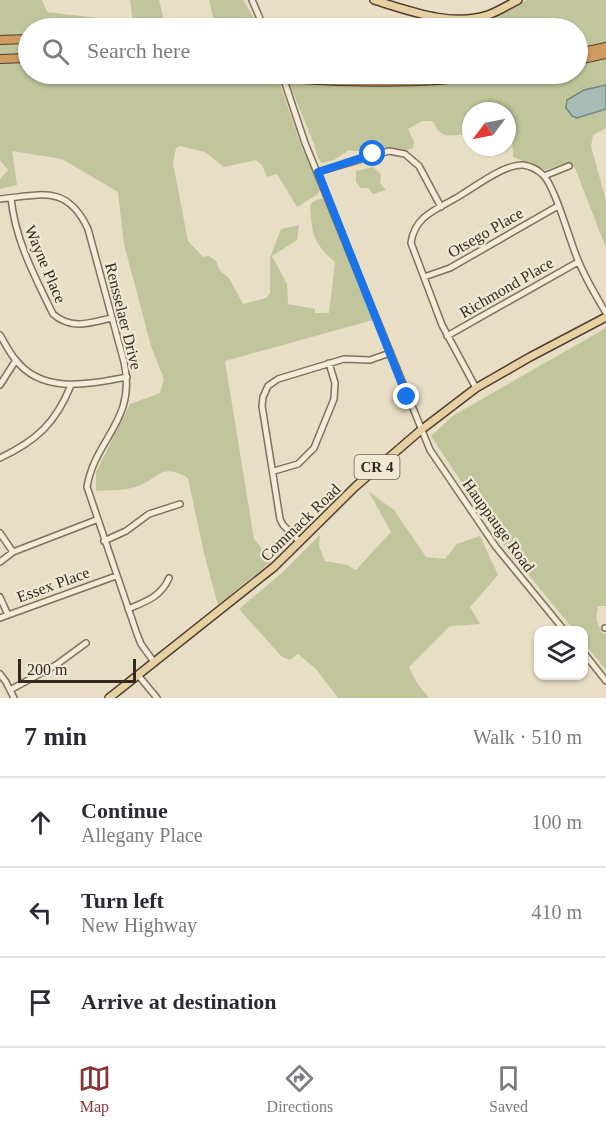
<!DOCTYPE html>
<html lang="en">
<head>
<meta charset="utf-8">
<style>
  :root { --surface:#fff; --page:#f2f2f3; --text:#2b2b33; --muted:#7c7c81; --line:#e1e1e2; --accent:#893537 }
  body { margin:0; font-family:Georgia,serif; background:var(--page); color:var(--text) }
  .controls { position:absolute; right:18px; bottom:18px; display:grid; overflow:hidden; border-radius:12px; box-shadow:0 2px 4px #0004 }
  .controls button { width:54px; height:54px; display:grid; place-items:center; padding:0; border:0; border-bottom:2px solid var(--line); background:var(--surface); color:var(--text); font:30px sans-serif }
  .compass { position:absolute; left:462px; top:102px; width:54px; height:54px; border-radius:50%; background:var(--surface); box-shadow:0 2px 4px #0004; rotate:238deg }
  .scale { position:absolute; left:18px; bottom:15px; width:118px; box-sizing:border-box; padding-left:6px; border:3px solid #332920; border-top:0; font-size:16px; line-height:21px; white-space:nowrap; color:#332920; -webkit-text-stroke:4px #f1e8d4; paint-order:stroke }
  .stop { position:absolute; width:18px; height:18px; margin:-14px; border:4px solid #1a73e8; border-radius:50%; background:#fff }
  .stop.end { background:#1a73e8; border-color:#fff; box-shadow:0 2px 6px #0008 }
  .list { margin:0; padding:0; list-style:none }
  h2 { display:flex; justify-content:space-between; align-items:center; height:78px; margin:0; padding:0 24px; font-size:26px }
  h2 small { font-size:20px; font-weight:400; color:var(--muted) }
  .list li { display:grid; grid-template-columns:39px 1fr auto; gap:18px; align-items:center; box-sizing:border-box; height:90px; padding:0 24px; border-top:2px solid var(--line) }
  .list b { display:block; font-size:22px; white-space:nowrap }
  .list p { margin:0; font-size:20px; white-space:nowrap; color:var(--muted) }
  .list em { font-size:20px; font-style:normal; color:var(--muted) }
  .icon { flex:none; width:33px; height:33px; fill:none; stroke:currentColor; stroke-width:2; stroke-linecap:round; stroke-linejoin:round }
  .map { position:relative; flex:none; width:606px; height:698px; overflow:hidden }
  .search { position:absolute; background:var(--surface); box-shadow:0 2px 4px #0004; left:18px; right:18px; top:18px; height:66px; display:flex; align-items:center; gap:15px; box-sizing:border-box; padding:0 21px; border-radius:33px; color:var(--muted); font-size:22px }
  .sheet { height:348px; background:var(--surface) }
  nav { display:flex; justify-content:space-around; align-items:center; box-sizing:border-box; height:84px; border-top:2px solid var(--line); background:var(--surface); font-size:16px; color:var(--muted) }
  nav a { display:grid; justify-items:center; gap:3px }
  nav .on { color:var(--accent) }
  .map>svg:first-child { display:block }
  .green { fill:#c1c59b }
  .water { fill:#a6bcb5; stroke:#6e8982; stroke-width:1.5 }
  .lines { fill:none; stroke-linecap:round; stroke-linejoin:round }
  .minor-casing { stroke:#81705e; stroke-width:8 }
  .major-casing { stroke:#503f31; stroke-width:10 }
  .highway-casing { stroke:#503f31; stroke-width:10 }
  .minor { stroke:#f4ebd8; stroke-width:5 }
  .major { stroke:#e7d0a2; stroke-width:7 }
  .highway { stroke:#ce9b60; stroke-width:8 }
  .minor-bridge-casing { stroke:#81705e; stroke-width:8; stroke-linecap:butt }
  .minor-bridge { stroke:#f4ebd8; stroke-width:5 }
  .route { stroke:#1a73e8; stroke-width:8 }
  .labels { text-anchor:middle; stroke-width:4.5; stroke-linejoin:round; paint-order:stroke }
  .shield { fill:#f1e8d4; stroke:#6c6256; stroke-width:1.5 }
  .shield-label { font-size:15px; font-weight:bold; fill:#332920 }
  .street-label { font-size:16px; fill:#332920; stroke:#f1e8d4 }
</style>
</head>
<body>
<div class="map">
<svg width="606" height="698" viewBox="0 0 606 698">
  <rect width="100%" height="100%" fill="#e8ddc5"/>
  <path class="green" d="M0 0H42L47 12 133 22 130 0H159L165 25 192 28H28V36L0 35Z
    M209 0H243L260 28H213V17Z
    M527 0H606V42L578 49V28H408L416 19 456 25 484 21Z
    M0 42H28V55L0 56Z
    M606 56V128L593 135 591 146 606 201V248L575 168 570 162 545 170 513 157 512 131 507 124V111H471V134C452 134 441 142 433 121H422L408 129 414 142 413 148 405 151C382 144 368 155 349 150L334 160 322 163 318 158 314 144 289 83V81L361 84 477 78 513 74H578V63Z
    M28 60V74H198L279 81 303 151 306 152 321 187 318 194 297 207 277 174 267 177 262 165 256 160 224 167 205 152 180 146 176 148 173 163 188 241 203 257 209 256 216 261 220 271 229 278 243 304 266 298 270 293V258L281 229 299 225 297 240 272 256 287 284 288 304 315 309V313H329L335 262C313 243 312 234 310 206 312 201 319 198 324 199L328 203 373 320 225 361 254 539 272 561 218 605 204 553 188 478C158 461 159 481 135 487 123 491 108 490 96 491V472L130 404 160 393 164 379 151 346 124 244 118 192 62 159 12 151 17 185 0 189V179L8 170 0 160V61Z
    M373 167 381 174 380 183 386 190 373 194 368 188H361L356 182V171Z
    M606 328V606H598L596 619 602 633 606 634V670L584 643V630H574L502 543 431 436 454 415Z
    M369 492 394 510 426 557 445 559 457 544 480 536 498 575 470 607 480 624 450 626 409 667 417 683 429 698H338L316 669 298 654 290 660 282 657 239 609 283 572 320 535 319 546 325 561 347 565 356 570 391 532Z"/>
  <path class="water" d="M606 85V109L577 118 572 116 566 108 567 100 584 90Z"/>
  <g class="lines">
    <defs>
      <path id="minor" d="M252 0 264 28
        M288 92 305 143 430 450 496 547 564 630
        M318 172 389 151 405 154 419 166 441 207
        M544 176 569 166
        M11 198C15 240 35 277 53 314 71 330 90 323 111 318
        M0 199C41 195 67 184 88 229L124 362C137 421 95 438 87 487L137 634 141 644 154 662
        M424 277 450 268 558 206
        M0 335C5 343 9 352 15 359 42 395 89 384 127 377
        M447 336 578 262
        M0 385 16 360
        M476 388 442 325 411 243C415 214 439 209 461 195 476 186 505 164 523 165 530 166 538 170 543 175 555 186 570 242 578 260 585 278 596 296 606 313
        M0 458C36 441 56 423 71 385
        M274 471 298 464 314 448 334 399 335 383 329 363
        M0 533 13 552
        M104 541 126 531 149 514 180 504
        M300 542 283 525 280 519 262 406 263 397 268 386 278 379 344 359 370 360 390 353
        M0 562 13 552 96 520
        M0 597 8 615
        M128 609C145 602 161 597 169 578
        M0 618 116 576
        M605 628H606
        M584 653 606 681
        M0 674 6 682 14 698
        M138 675 157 698
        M10 690 56 665 86 643"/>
      <path id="major" d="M374 0C410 11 451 27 488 15 499 11 508 5 518 0
        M109 698 274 567 356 486 421 430 476 388 530 357 606 317"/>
      <path id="highway" d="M0 40 28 39
        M578 53 606 47
        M0 59 28 58
        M578 60 606 54
        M228 74C318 81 407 87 497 74
        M296 74H393"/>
    </defs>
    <use href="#minor" class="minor-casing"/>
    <use href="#major" class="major-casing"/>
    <use href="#highway" class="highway-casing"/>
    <use href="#minor" class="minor"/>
    <use href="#major" class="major"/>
    <use href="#highway" class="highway"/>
    <defs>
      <path id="minor-bridge" d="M282 74 288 92"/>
    </defs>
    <use href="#minor-bridge" class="minor-bridge-casing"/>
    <use href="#minor-bridge" class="minor-bridge"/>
  </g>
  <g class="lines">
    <path class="route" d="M373 154 318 172 407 397"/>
  </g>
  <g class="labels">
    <rect class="shield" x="354.5" y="455" width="45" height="24" rx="4.5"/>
    <g class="shield-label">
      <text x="377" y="472">CR 4</text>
    </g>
    <g class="street-label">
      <text transform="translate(485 232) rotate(-30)" y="6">Otsego Place</text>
      <text transform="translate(46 264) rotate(67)" y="6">Wayne Place</text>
      <text transform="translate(506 287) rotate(-30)" y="6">Richmond Place</text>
      <text transform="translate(124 316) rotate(76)" y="6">Rensselaer Drive</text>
      <text transform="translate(300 522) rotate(-44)" y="6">Commack Road</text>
      <text transform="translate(499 525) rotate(54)" y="6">Hauppauge Road</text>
      <text transform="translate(53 584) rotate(-20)" y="6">Essex Place</text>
    </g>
  </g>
</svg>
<div class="controls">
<button><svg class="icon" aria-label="layers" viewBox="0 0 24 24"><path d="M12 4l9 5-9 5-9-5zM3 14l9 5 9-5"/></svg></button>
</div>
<svg class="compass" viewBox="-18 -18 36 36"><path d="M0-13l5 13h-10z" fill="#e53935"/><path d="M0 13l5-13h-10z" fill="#7c7c81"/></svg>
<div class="scale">200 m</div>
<div class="stop" style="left:373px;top:154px"></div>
<div class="stop end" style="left:407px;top:397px"></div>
<div class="search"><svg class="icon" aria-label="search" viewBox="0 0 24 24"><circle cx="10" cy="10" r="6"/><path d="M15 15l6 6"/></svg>Search here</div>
</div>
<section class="sheet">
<h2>7 min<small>Walk · 510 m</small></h2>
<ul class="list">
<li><svg class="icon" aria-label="ahead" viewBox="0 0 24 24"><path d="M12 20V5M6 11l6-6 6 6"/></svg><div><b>Continue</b><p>Allegany Place</p></div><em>100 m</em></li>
<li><svg class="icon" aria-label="left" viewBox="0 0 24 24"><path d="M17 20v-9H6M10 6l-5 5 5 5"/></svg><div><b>Turn left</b><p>New Highway</p></div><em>410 m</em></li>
<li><svg class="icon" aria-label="arrive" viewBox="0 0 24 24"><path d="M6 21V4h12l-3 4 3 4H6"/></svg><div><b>Arrive at destination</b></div></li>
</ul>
</section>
<nav>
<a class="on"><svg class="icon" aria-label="map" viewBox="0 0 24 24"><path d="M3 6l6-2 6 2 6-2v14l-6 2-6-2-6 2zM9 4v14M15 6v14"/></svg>Map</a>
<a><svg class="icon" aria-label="directions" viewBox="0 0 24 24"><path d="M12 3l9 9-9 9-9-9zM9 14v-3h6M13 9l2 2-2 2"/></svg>Directions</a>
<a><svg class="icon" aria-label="saved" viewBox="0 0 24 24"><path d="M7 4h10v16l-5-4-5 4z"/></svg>Saved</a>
</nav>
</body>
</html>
